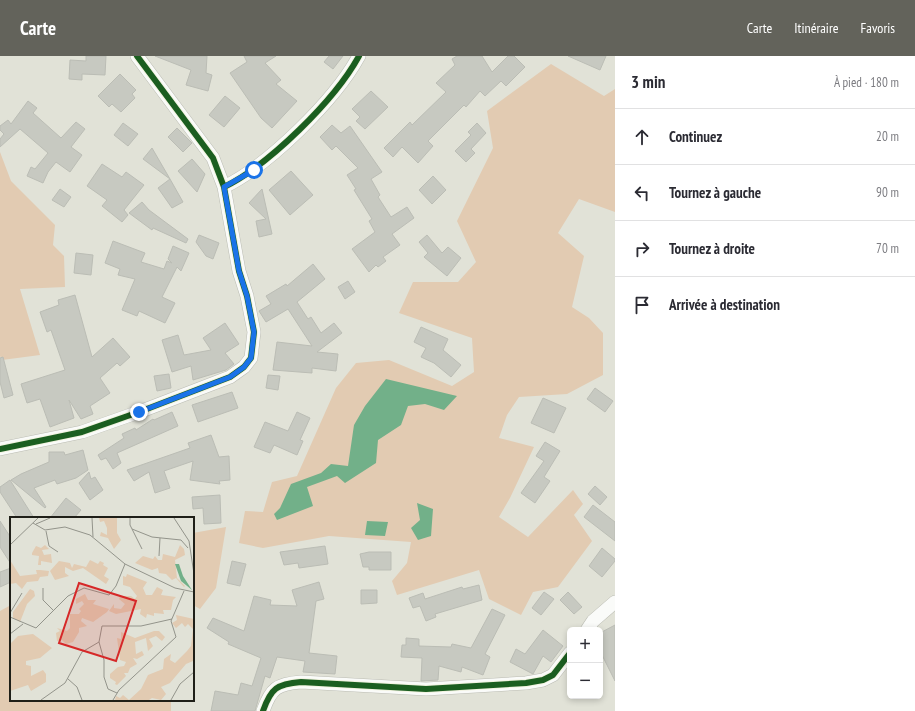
<!DOCTYPE html>
<html lang="fr">
<head>
<meta charset="utf-8">
<style>
  :root { --surface:#fff; --page:#f2f2f3; --text:#2b2b33; --muted:#7c7c81; --line:#e1e1e2; --accent:#63635b }
  body { margin:0; font-family:"PT Sans Narrow",sans-serif; background:var(--page); color:var(--text) }
  .controls { position:absolute; right:12px; bottom:12px; display:grid; overflow:hidden; border-radius:6px; box-shadow:0 2px 6px #0003 }
  .controls button { width:36px; height:36px; display:grid; place-items:center; padding:0; border:0; border-bottom:1px solid var(--line); background:var(--surface); color:var(--text); font:20px sans-serif }
  .stop { position:absolute; width:12px; height:12px; margin:-9px; border:3px solid #1a73e8; border-radius:50%; background:#fff }
  .stop.end { background:#1a73e8; border-color:#fff; box-shadow:0 1px 4px #0008 }
  .list { margin:0; padding:0; list-style:none }
  h2 { display:flex; justify-content:space-between; align-items:center; height:52px; margin:0; padding:0 16px; font-size:17px }
  h2 small { font-size:13px; font-weight:400; color:var(--muted) }
  .list li { display:grid; grid-template-columns:26px 1fr auto; gap:12px; align-items:center; box-sizing:border-box; height:56px; padding:0 16px; border-top:1px solid var(--line) }
  .list b { display:block; font-size:15px; white-space:nowrap }
  .list em { font-size:13px; font-style:normal; color:var(--muted) }
  .icon { flex:none; width:22px; height:22px; fill:none; stroke:currentColor; stroke-width:2; stroke-linecap:round; stroke-linejoin:round }
  .map { position:relative; flex:none; width:615px; height:655px; overflow:hidden }
  header { display:flex; align-items:center; gap:24px; box-sizing:border-box; height:56px; padding:0 20px; background:var(--accent); color:#fff }
  header strong { font-size:19px }
  nav { display:flex; gap:22px; margin-inline-start:auto; font-size:14px }
  main { display:flex }
  aside { flex:1; background:var(--surface) }
  .map>svg:first-child { display:block }
  .green { fill:#e2cbb2 }
  .water { fill:#72b089 }
  .building { fill:#c7c9c1; stroke:#bbbdb5 }
  .lines { fill:none; stroke-linecap:round; stroke-linejoin:round }
  .minor-casing { stroke:#bbbcb3; stroke-width:14 }
  .minor { stroke:#fafbf9; stroke-width:13 }
  .cycleway-casing { stroke:#f2f3e0; stroke-width:8 }
  .cycleway { stroke:#1b5e20; stroke-width:6 }
  .route { stroke:#1a73e8; stroke-width:5 }
  .inset-road { fill:none; stroke:#93948b; stroke-width:1 }
  .view { fill:#d62828; fill-opacity:0.15; stroke:#d62828; stroke-width:2 }
  .inset-edge { fill:none; stroke:#1f1f18; stroke-width:2 }
</style>
</head>
<body>
<header>
<strong>Carte</strong>
<nav><a>Carte</a><a>Itinéraire</a><a>Favoris</a></nav>
</header>
<main>
<div class="map">
<svg width="615" height="655" viewBox="0 0 615 655">
  <rect width="100%" height="100%" fill="#e1e2d7"/>
  <path class="green" d="M551 8 604 40 615 33V156L579 143 558 177 584 200 572 251 589 262 603 277V319L567 338 519 341 507 359 499 382 534 391 510 442 499 461 528 481 573 434 583 448 574 459 592 485 558 531 533 536 521 559 489 543 479 514 397 539 392 525 407 507 411 486 329 480 263 492 239 487 245 455 263 456 272 426 297 420 336 332 356 307 389 304 452 330 474 316 472 282 399 257 413 226H458L476 206 457 165 493 92 487 55Z
    M0 96 11 125 55 169 53 189 64 200 65 231 20 233 40 299 2 304 0 300Z
    M226 471 216 532 200 553 193 549V477Z
    M11 549V644H171V655H0V555Z"/>
  <path class="water" d="M386 323 457 340 444 354 425 348 408 350 401 369 378 384 376 407 345 427 337 420 307 431 313 450 277 464 274 458 280 452 291 428 321 417 331 408 348 410 354 369 365 350Z
    M417 447 433 453 431 480 418 484 411 472 420 464Z
    M367 465 388 466 385 480 365 479Z"/>
  <path class="building" d="M86 0H106L105 19 82 18V24L69 23 70 4 86 5Z
    M155 0H207L206 17 212 19 208 35 186 29 191 14Z
    M244 0H276L265 7 281 24 276 28 297 45 272 72 261 62 230 17 247 6Z
    M329 0H343L333 13 324 6Z
    M457 0H482L492 16 508 0H514L525 11 506 30 501 25 485 40 480 35 466 51 464 49 428 85 433 90 418 107 402 91 393 101 384 92 410 66 412 69 446 36 436 27 455 9 452 3Z
    M568 0H606L600 14Z
    M120 18 136 34 132 38 135 42 121 56 112 48 109 51 98 40Z
    M371 35 388 51 365 73 356 65 360 61 352 53Z
    M225 40 240 52 224 71 209 59Z
    M28 45 37 52 33 57 61 82 76 66 85 73 71 91 82 99 70 116 56 106 48 116 43 127 27 120 31 111 35 113 48 97 20 73 0 91V83L4 78 0 74V70L8 64 11 68Z
    M123 67 138 78 128 90 114 79Z
    M477 67 486 77 471 93 475 97 466 106 455 95 471 79 468 76Z
    M332 69 341 77 350 70 382 116 371 123 380 139 378 141 391 161 407 151 414 162 392 178 400 189 383 201 386 205 378 211 376 209 369 216 352 193 375 176 369 165 372 163 354 134 356 133 347 119 358 112 336 90 332 94 320 81Z
    M177 72 192 87 183 96 168 81Z
    M152 92 170 123 143 103Z
    M192 103 205 118 197 136 178 115Z
    M102 108 122 121 126 116 144 129 124 154 128 159 122 166 102 150 107 144 87 130Z
    M291 115 313 139 290 159 269 134Z
    M433 120 446 134 432 148 419 134Z
    M170 123 183 146 172 152 158 132Z
    M60 133 71 141 64 151 52 144Z
    M262 133 272 178 259 181 256 165 266 163 249 147Z
    M142 146 149 154 188 183 186 187 153 172 152 174 129 157Z
    M199 179 219 187 213 203 206 200 196 186Z
    M427 179 442 197 448 191 461 202 447 220 424 201 428 197 419 186Z
    M113 185 145 197 141 206 164 213 167 205 172 207 168 203 173 190 189 197 181 215 177 211 162 241 175 247 165 267 139 255 137 260 122 254 135 223 118 219 120 213 105 207Z
    M76 197 93 199 91 219 74 217Z
    M313 208 325 223 297 246 308 263 311 261 321 277 334 267 342 277 317 296 338 298 336 315 312 312V317L273 314 277 286 312 290 288 253 266 266 259 255 271 248 266 240 286 228 287 230Z
    M348 225 355 236 345 243 338 231Z
    M75 239 92 301 113 282 130 301 120 310 117 307 100 322 110 337 90 350 93 358 81 363 69 344 74 362 50 371 40 343 27 347 21 328 65 314 51 274 47 276 40 256 59 249 58 244Z
    M225 267 239 288 225 297 234 308 226 314 193 324 191 310 172 316 162 284 178 279 184 299 211 294 203 282Z
    M421 271 448 283 443 294 461 309 451 321 434 307 421 301 426 292 414 286Z
    M3 301 13 339 4 342 0 326V302Z
    M169 318 171 332 157 335 154 320Z
    M268 319 280 320 278 334 266 332Z
    M595 332 613 345 605 356 587 343Z
    M232 336 238 352 198 366 192 349Z
    M543 342 566 352 554 377 531 367Z
    M172 356 178 370 117 397 121 407 113 413 106 402 101 404 98 399 124 382 122 378 135 372 136 374 153 363 154 364Z
    M297 356 310 362 300 384 303 385 297 399 274 389 270 397 254 391 265 366 288 375Z
    M211 379 219 401 229 400 230 424 219 425 220 428 190 424 193 405 164 415 170 432 155 437 149 416 134 425 127 414 190 392 188 387Z
    M545 386 560 395 544 421 550 425 535 447 521 437 544 405 536 400Z
    M83 394 88 414 76 422 57 428 55 424 34 432 46 451 45 452 11 424 21 418 49 406V396H64L65 399Z
    M89 416 91 423 95 421 103 434 90 444 79 427Z
    M10 424 34 462H17L0 436V431Z
    M595 430 607 441 600 449 588 438Z
    M220 439 221 467 204 468 203 452 193 453 192 441Z
    M66 442 81 454 74 462H50Z
    M593 449 615 466V485L584 461Z
    M0 465 11 482V508L0 491Z
    M325 490 328 508 299 512 298 507 284 509 280 496Z
    M602 492 615 503V505L602 521 589 510Z
    M369 496H391V514H369V511H363L360 498Z
    M232 505 246 508 240 530 227 527Z
    M11 512V526L0 531V516Z
    M319 526 324 543 316 545 309 597 337 600 335 618 303 616 305 605 277 601 270 622 265 620 255 655H211L215 635 238 639 241 627 252 630 261 602 228 588 229 586 207 572 213 562 244 575 254 540 271 544 270 549 297 550 292 534Z
    M479 529 482 544 435 558 436 561 426 565 420 550 413 552 409 542 423 537 425 543 462 531 463 533Z
    M361 534H377V547L361 548Z
    M544 536 554 543 541 559 532 552Z
    M568 536 582 551 574 558 560 544Z
    M492 553 505 559 485 598 490 601 483 619 462 611 461 616 439 610 438 624 421 625 422 602 401 601 402 589H406V582L419 583V590L451 591 452 588 471 592Z
    M615 569V625L600 595V577Z
    M543 574 563 590 551 606 543 600 533 618 510 606 516 593 525 598Z"/>
  <g class="lines">
    <defs>
      <path id="minor" d="M224 131C269 109 335 44 359 0
        M0 393 82 376 139 356 230 321 244 311 251 302 254 276 247 240 239 215 224 131 213 102 137 0
        M587 574 593 565 615 546
        M263 655C271 632 277 628 301 626L426 633 526 627 543 624 553 619 570 597"/>
    </defs>
    <use href="#minor" class="minor-casing"/>
    <use href="#minor" class="minor"/>
    <defs>
      <path id="cycleway" d="M224 131C269 109 335 44 359 0
        M0 393 82 376 139 356 230 321 244 311 251 302 254 276 247 240 239 215 224 131 213 102 137 0
        M263 655C271 632 277 628 301 626L426 633 526 627 543 624 553 619 570 597"/>
    </defs>
    <use href="#cycleway" class="cycleway-casing"/>
    <use href="#cycleway" class="cycleway"/>
  </g>
  <g class="lines">
    <path class="route" d="M139 356 230 321 244 311 251 302 254 276 247 240 239 215 224 131 254 114"/>
  </g>
  <g transform="translate(10 461)">
    <rect width="184" height="184" fill="#e1e2d7"/>
    <path d="M89 1H107V16L111 23 104 32 98 21 90 19 91 15 97 18V11L94 4 90 5ZM35 28 39 32 32 33 34 38 41 37 42 46 31 44V48H28L29 39 22 38V36L26 29 31 31ZM170 28 174 32 175 38 165 43 167 61 175 69 174 70 166 61 162 63 156 57 149 56 148 51 142 53 125 46 133 39 143 42 145 39 148 43H152L153 37 165 40ZM0 43 10 59 27 57 26 53H30L39 54 38 59 30 60 28 64 17 65 12 72 6 66 0 67ZM80 43 88 47 90 44 94 46 93 48 98 51 94 59 99 62 96 67 73 51 63 54 55 50V56L59 59 45 63 40 54 49 44 60 46 62 51 64 47 76 50ZM117 57 137 65 133 71 136 78H142L147 70 153 73 151 78 166 80 163 83 161 93H153L154 97 144 96V99L137 97 136 101 130 97 131 92 106 97 99 94 104 87V91L111 92 115 87 109 82 110 79H121L125 82 127 79 120 70 113 68V59L116 60ZM20 72 24 74 25 79 17 87 10 105 3 101V95ZM75 77 78 83H86L83 87 99 92 97 95 83 105 72 101 71 104 77 109 69 111V115L63 125 56 127 52 123 47 124 46 116 50 114 47 111 57 114 60 111V97H69L71 94 69 92 74 87 72 84 66 87V82ZM166 98 184 102 183 144 176 147 160 166 151 170 156 177 151 183 142 181 139 183H105L106 179 110 181 113 178 119 183 131 172 138 158 153 152 154 142 161 137 160 143 165 146 177 134 181 129 183 112 178 107 175 110 172 106 166 111 162 106 167 103ZM144 114H149L155 120 152 124 146 119 139 122 143 129 138 134 136 121 125 125 126 137 132 134 134 138 127 142 123 141 127 147 120 151 118 156H114L116 159 107 168 105 167 106 165 100 161V157L108 150 114 149 116 145 110 143 107 121 111 122V115L125 121ZM23 117 42 131 30 141 16 144V148L21 149V159L33 153 36 157V165L21 174 18 168 0 174V127L8 119Z" fill="#e2cbb2"/>
    <path d="M165 47H169L173 59 182 73 171 64Z" fill="#72b089"/>
    <path class="inset-road" d="M82 1 83 20M120 1V8L132 32M164 1 179 24 184 57M23 6 35 13 55 10 80 18 115 47 165 71 184 75M26 7 40 1M122 12 142 20 171 23 178 31M36 14 39 29 48 35M0 28 28 1M149 39 150 21M33 71V83L44 94M0 96 12 76M0 100 26 111 58 79 74 71 99 78 106 69 115 47M0 117 13 107M58 162 67 170 72 183M107 176 98 172 94 160V143L89 125 92 109H131L162 102M31 183 55 166 72 135 89 125M103 183 109 173 166 120 161 104 174 74M161 183 170 167 184 155"/>
    <path class="view" d="M69 66 126 84 106 144 49 126Z"/>
    <rect width="184" height="184" class="inset-edge"/>
  </g>
</svg>
<div class="controls">
<button>+</button>
<button>−</button>
</div>
<div class="stop" style="left:254px;top:114px"></div>
<div class="stop end" style="left:139px;top:356px"></div>
</div>
<aside>
<h2>3 min<small>À pied · 180 m</small></h2>
<ul class="list">
<li><svg class="icon" aria-label="ahead" viewBox="0 0 24 24"><path d="M12 20V5M6 11l6-6 6 6"/></svg><div><b>Continuez</b></div><em>20 m</em></li>
<li><svg class="icon" aria-label="left" viewBox="0 0 24 24"><path d="M17 20v-9H6M10 6l-5 5 5 5"/></svg><div><b>Tournez à gauche</b></div><em>90 m</em></li>
<li><svg class="icon" aria-label="right" viewBox="0 0 24 24"><path d="M7 20v-9h11M14 6l5 5-5 5"/></svg><div><b>Tournez à droite</b></div><em>70 m</em></li>
<li><svg class="icon" aria-label="arrive" viewBox="0 0 24 24"><path d="M6 21V4h12l-3 4 3 4H6"/></svg><div><b>Arrivée à destination</b></div></li>
</ul>
</aside>
</main>
</body>
</html>
